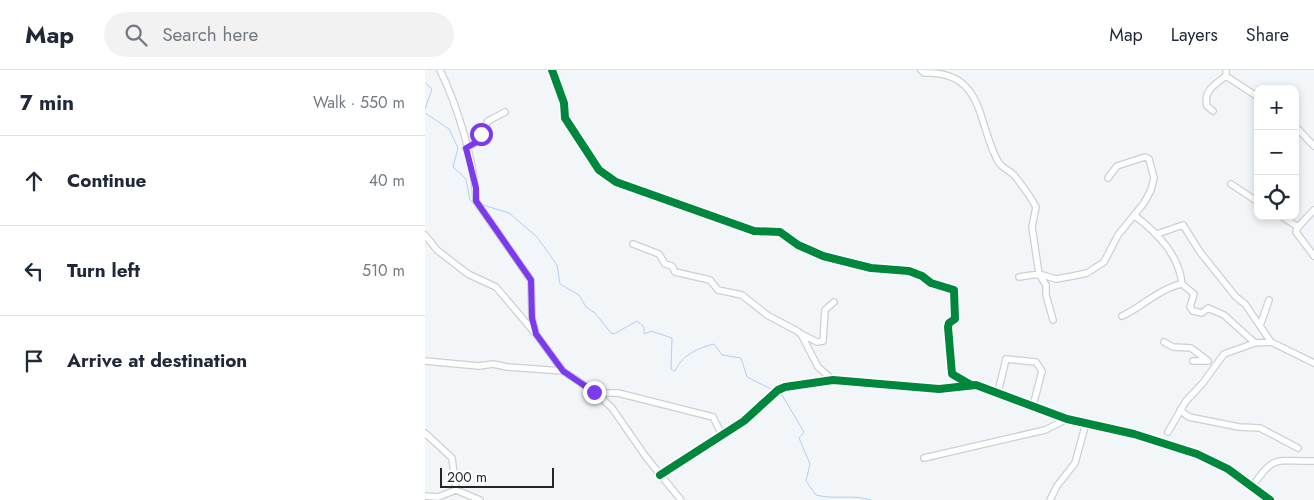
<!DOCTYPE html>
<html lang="en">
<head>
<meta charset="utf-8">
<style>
  :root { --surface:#fff; --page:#f2f2f3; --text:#1f2937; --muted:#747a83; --line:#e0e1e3 }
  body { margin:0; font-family:Jost,sans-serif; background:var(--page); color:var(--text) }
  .controls { position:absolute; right:15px; top:15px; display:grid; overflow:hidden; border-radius:10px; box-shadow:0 2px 8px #0003 }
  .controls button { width:45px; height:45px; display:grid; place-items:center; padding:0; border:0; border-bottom:1px solid var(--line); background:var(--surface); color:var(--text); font:25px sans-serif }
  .scale { position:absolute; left:15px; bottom:12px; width:114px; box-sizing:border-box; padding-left:5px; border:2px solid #242528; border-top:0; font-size:14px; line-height:18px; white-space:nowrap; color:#242528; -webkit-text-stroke:4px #fff; paint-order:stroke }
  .stop { position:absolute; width:15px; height:15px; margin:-11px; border:4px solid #7c3aed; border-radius:50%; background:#fff }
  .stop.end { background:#7c3aed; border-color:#fff; box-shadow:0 1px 5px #0008 }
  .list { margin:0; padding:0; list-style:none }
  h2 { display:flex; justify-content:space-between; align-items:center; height:65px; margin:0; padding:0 20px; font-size:21px }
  h2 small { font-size:16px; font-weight:400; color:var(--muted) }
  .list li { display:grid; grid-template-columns:32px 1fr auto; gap:15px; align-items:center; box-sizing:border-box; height:90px; padding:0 20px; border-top:1px solid var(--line) }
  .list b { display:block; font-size:19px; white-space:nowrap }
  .list em { font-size:16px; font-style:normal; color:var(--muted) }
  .icon { flex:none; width:28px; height:28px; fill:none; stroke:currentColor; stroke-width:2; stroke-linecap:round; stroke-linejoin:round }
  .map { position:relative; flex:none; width:889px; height:430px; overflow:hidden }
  header { display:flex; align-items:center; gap:30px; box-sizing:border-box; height:70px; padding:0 25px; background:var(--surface); border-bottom:1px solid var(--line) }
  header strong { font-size:24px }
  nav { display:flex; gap:28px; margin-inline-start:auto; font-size:18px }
  .search { width:350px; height:45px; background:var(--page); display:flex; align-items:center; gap:12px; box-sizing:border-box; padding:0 18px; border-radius:28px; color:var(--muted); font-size:19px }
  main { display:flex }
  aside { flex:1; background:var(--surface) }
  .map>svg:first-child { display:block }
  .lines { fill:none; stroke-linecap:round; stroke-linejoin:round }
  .stream { stroke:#b3cef6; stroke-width:1 }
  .minor-casing { stroke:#cdcfd1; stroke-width:8 }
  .minor { stroke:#fdfefe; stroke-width:5.5 }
  .cycleway-casing { stroke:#fff; stroke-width:11 }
  .cycleway { stroke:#00873e; stroke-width:8 }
  .route { stroke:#7c3aed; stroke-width:6 }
</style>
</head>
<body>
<header>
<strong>Map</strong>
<div class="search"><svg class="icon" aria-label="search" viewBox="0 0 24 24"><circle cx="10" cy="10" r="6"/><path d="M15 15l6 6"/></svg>Search here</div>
<nav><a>Map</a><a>Layers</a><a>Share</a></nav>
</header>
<main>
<aside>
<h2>7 min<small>Walk · 550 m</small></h2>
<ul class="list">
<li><svg class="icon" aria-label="ahead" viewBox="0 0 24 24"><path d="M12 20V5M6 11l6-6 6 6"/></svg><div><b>Continue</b></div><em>40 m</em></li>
<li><svg class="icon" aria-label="left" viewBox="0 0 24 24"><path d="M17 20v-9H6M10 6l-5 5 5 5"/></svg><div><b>Turn left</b></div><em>510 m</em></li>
<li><svg class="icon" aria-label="arrive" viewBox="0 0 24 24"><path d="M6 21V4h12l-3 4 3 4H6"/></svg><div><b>Arrive at destination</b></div></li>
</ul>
</aside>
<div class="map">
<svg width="889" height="430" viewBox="0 0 889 430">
  <rect width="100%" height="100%" fill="#f3f6f9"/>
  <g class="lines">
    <path class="stream" d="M0 13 7 19 0 39
      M0 43 24 59 33 78 28 97 41 109 45 130 49 133
      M58 135 84 143 112 167 132 195 135 214 154 225 161 237 170 243 186 263 189 264 212 251 219 257V264L226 261 247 268 246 299 250 301C257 285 273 278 289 274L297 285 316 288 322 307 348 320
      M353 323 357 325 379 362 374 368 385 394 381 411 391 425C409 430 427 424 446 430"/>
    <defs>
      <path id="minor" d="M15 0C32 35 50 92 51 131L106 210 107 248 111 264 138 301 171 323 187 338 221 387 256 430
        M127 0 139 33 140 48 174 100 191 112 329 161 355 162 373 175 398 186 446 198 484 201 497 206 506 213 529 220 530 249 524 253 523 257 527 304 546 315
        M496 0 499 3C561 0 552 57 574 93 578 98 585 101 589 105 597 115 605 126 611 137L607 157 614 204 621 215V225L628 250
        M801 0V6L833 27
        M788 41 782 36C778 21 790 14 801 6
        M870 56 889 76
        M41 78 50 73 52 63 56 64 63 51 80 42
        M806 114 833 132
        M889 140 873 157 871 162 889 186
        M709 145C731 162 754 184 757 214
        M856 146 873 157
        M732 164 758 155 775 182 811 227 820 234 846 272
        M0 165 12 180 43 204 71 217 109 262
        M208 174 234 184 240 194 247 196 250 202 285 210 293 220 317 225 342 245 372 261 376 264 393 297 408 310
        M594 207 614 204 631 209 648 206 662 203 679 192 693 165 719 133 726 120 729 108 724 89 720 87 692 96 683 108
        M697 246C717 237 735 218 757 214L769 224 765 237 768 241 777 243 783 238 799 245 830 273
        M835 256 844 230
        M376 264 392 272 398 271 400 240 409 232
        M739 272 748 277 766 278 783 291
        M0 291 54 296 68 294 82 297 138 301
        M768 291H783
        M573 322 581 289 611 292 617 301 608 336
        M171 323H193L288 347 297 365
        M755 340 764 347 814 357 835 358 873 378
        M743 362 761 331 777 314 799 284 830 273 846 272 889 293
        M0 363 27 388 31 420
        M499 388 620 360 642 349
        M235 405 319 351 353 320 360 317 408 310 514 319 551 315 642 349 709 364 772 384 803 399 845 430
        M827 417C850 383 851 392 889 391
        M0 426 13 427 31 420 55 430
        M625 430 632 416 650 393 661 353"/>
    </defs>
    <use href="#minor" class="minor-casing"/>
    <use href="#minor" class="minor"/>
    <defs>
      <path id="cycleway" d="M127 0 139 33 140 48 174 100 191 112 329 161 355 162 373 175 398 186 446 198 484 201 497 206 506 213 529 220 530 249 524 253 523 257 527 304 546 315
        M235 405 319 351 353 320 360 317 408 310 514 319 551 315 642 349 709 364 772 384 803 399 845 430"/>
    </defs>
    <use href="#cycleway" class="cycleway-casing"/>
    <use href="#cycleway" class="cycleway"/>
  </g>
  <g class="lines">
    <path class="route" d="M56 64 52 63 50 73 41 78 51 118V131L106 210 107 248 111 264 138 301 169 322"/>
  </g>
</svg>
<div class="controls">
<button>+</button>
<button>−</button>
<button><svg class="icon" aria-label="locate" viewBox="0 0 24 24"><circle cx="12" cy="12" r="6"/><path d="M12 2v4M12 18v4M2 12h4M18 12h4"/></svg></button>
</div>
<div class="scale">200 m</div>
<div class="stop" style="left:56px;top:64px"></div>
<div class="stop end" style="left:169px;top:322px"></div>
</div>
</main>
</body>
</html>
